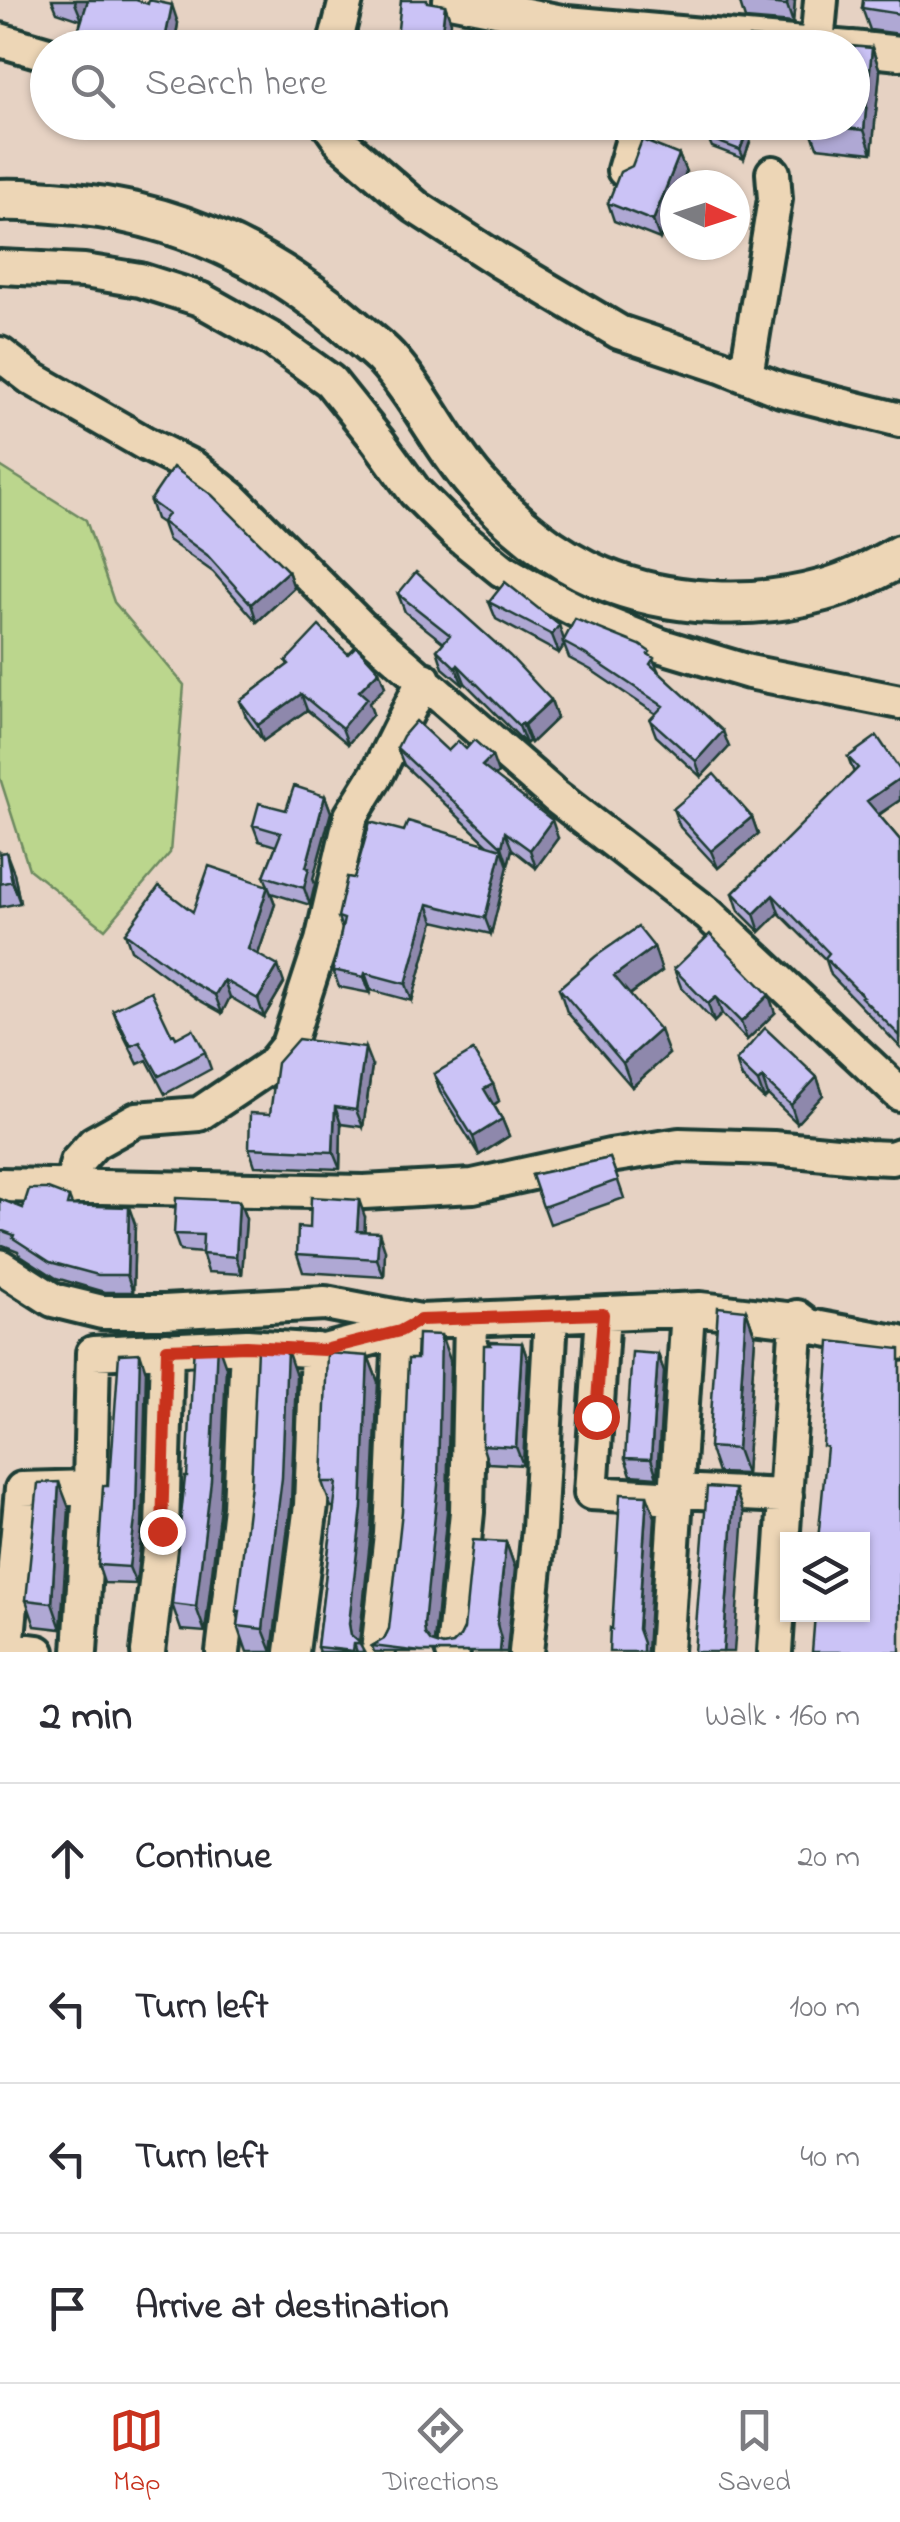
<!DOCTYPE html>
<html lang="en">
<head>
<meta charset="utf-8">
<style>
  :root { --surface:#fff; --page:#f2f2f3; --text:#2b2b33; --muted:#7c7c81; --line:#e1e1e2; --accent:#c8321e }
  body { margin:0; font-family:"Indie Flower",sans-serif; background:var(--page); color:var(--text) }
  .controls { position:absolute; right:30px; bottom:30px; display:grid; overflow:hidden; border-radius:0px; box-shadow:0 2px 8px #0004 }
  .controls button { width:90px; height:90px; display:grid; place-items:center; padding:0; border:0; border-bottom:2px solid var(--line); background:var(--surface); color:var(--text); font:50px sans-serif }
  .compass { position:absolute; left:660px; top:170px; width:90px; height:90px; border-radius:50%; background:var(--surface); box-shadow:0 2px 8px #0004; rotate:93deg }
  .stop { position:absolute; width:30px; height:30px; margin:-22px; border:8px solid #c8321e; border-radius:50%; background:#fff }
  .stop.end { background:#c8321e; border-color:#fff; box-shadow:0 2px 10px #0008 }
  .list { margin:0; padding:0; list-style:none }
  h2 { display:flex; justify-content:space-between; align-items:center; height:130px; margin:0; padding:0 40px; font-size:42px }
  h2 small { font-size:32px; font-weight:400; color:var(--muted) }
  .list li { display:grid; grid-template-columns:65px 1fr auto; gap:30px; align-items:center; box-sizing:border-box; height:150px; padding:0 40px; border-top:2px solid var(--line) }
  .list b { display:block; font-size:38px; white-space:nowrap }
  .list em { font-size:32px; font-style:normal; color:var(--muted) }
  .icon { flex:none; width:55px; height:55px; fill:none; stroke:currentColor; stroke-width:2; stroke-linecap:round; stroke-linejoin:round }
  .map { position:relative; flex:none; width:900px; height:1652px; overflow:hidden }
  .search { position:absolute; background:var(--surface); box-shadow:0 2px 8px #0004; left:30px; right:30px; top:30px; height:110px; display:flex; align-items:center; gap:25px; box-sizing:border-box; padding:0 35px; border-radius:55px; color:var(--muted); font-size:38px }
  .sheet { height:730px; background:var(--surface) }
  nav { display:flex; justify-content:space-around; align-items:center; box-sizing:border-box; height:140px; border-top:2px solid var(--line); background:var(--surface); font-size:28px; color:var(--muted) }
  nav a { display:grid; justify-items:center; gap:5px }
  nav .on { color:var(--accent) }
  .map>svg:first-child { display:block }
  .green { fill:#bbd68d; stroke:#6d8a60; stroke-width:2.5 }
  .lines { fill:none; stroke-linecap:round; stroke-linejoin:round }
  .minor-casing { stroke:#1f3d34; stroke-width:40 }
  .tertiary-casing { stroke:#1f3d34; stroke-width:48 }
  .minor { stroke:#edd6b6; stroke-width:32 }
  .tertiary { stroke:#edd6b6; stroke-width:40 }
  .wall { fill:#afa8d4; stroke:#1f3d34; stroke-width:2.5 }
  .shaded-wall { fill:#8e88ac; stroke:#1f3d34; stroke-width:2.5 }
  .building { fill:#cbc3f6; stroke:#1f3d34; stroke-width:2.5 }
  .route { stroke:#c8321e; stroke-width:12 }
</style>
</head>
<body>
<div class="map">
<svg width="900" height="1652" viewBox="0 0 900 1652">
  <rect width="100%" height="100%" fill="#e6d2c3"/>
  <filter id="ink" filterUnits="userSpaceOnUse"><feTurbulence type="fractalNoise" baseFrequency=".01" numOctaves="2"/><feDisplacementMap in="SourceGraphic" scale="20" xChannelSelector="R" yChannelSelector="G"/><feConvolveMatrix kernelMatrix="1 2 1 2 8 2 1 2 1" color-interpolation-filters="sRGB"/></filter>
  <g filter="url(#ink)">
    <path class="green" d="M0 466 86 520 114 602 184 685 170 853 105 929 29 869 0 778Z"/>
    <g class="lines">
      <defs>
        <path id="minor" d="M450 0 567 23 849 48
          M0 40 48 54
          M817 44 821 0
          M334 48 346 0
          M852 48 900 53
          M327 122 342 143 416 207 501 262 619 332 721 366 781 390 900 420
          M624 170 638 122
          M0 267 84 271 140 280 200 299 273 340 330 381 378 441 415 492 455 532 502 570 533 588 589 617 662 646 749 672 900 702
          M0 354 31 378 146 444 194 468 232 498 359 625 555 796 709 915 900 1094
          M746 376 775 199 773 173
          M0 1185 364 1192 473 1186 610 1156 679 1145 773 1148 868 1157 892 1158 900 1155
          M71 1188 77 1162 94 1143 137 1119 199 1114 272 1065 288 1045 322 941 351 816 377 774 424 679
          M0 1266 53 1300 102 1312H164L325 1303 420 1321
          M603 1314 591 1493 676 1498
          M677 1491 786 1496
          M38 1652 7 1648 22 1489 90 1487
          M80 1652 90 1487 93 1353 247 1346 324 1351 400 1331 420 1321 700 1309 795 1320 797 1317 809 1326 900 1343
          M148 1652 162 1531 167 1349
          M223 1652 240 1508 247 1346
          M292 1652 311 1505 317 1350
          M378 1652 391 1534 400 1331
          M453 1652 467 1512 471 1320
          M526 1652 539 1529 551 1317
          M666 1652 688 1310
          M775 1652 797 1317"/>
        <path id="tertiary" d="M0 200C18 199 35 201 53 202 168 209 267 253 353 329 364 339 377 348 387 359 421 397 442 444 475 482 509 521 553 558 601 578 668 606 754 610 824 590 851 583 876 569 900 556"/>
      </defs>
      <use href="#minor" class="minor-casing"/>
      <use href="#tertiary" class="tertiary-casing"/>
      <use href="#minor" class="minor"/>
      <use href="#tertiary" class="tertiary"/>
    </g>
    <path class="wall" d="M52 0H136L178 23 174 48 85 46 79 29 81 20 57 12Z
      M739 0H795L793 23 745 19Z
      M900 0V34L870 30 862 8Z
      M872 48 880 71 872 153 817 147 809 125 792 122H852Z
      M750 124 753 133 744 159 712 147 708 138Z
      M679 155 686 172 681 185H675L660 239 614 221 608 203Z
      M150 501 288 571 294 588 257 622 213 572 168 540 162 523 156 519Z
      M398 594 551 700 557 718 531 743 529 741 526 744 465 683 463 685 443 668 437 650 444 643 405 612Z
      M489 602 564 639 652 657 659 672 729 747 701 777 656 736 650 720 656 714 591 670 569 658 564 645 559 653 496 619Z
      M348 654 379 671 385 687 369 703 373 714 348 744 307 710 263 741 246 717 240 701 288 665 286 661Z
      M397 748 448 751 466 749 498 773 495 777 558 838 536 868 512 849 491 934 434 921 412 1001 371 990 370 993 339 987 333 970 342 929 338 917 354 878 404 831 487 844 404 765Z
      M848 757 900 770V800L879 815 900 840V1047L831 975 826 960 779 913 760 932 739 911 733 893 854 773Z
      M325 796 331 812 313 879 315 884 310 905 271 893 275 904 258 954 284 983 264 1017 230 997 222 1013 197 999 131 950 125 933 268 886 264 876 276 846 259 841 253 825Z
      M673 809 752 817 758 834 718 868 680 827Z
      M0 853 14 873 20 903 0 907Z
      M654 947 662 971 630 995 669 1054 632 1087 567 1012 559 988Z
      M674 969 775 1013 747 1040 722 1014 714 1022 681 987Z
      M113 1010 172 1035 205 1052 211 1069 165 1094 147 1060 138 1064 120 1028Z
      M736 1061 817 1077 823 1095 797 1123 768 1095 764 1099 742 1078Z
      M372 1066 363 1127 341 1124 340 1169 255 1166 249 1148 270 1114Z
      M434 1074 493 1084 499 1101 494 1105 502 1119 509 1136 479 1155 440 1092Z
      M610 1158 624 1198 550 1224 532 1175Z
      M69 1197 72 1205 135 1224 133 1292H104L56 1278 19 1254 18 1251 0 1244V1199L23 1208Z
      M239 1201 246 1219 242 1274 208 1272 202 1253 180 1251 174 1234Z
      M365 1217 364 1232 385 1250 384 1277 303 1272 297 1254 310 1228Z
      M746 1310 755 1336 746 1474 718 1473 709 1447Z
      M522 1343 528 1361 523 1465 488 1463 482 1445Z
      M658 1354 664 1372 657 1477 631 1475 625 1458Z
      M368 1356 378 1382 371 1532 359 1643 364 1652H319L317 1647 334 1507H331L322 1482Z
      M450 1360 447 1511 434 1643 443 1646 453 1644 460 1637 506 1542 515 1568 507 1652H374L372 1646 384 1639 389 1629Z
      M226 1367 220 1506 205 1632 181 1630 172 1604 187 1477Z
      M146 1371 142 1530 136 1584 104 1583 98 1565 111 1466Z
      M296 1376 291 1503 273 1652H247L238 1626 239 1619 236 1611Z
      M69 1508 61 1629 35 1626 26 1600Z"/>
    <path class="shaded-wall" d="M76 0H88L82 20 75 3Z
      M787 0H795L793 23 787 5Z
      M172 5 178 23 174 48H166L164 44Z
      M445 5 451 22 448 48H440Z
      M110 33 115 48H112L108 38Z
      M872 48 880 71 872 153 864 130Z
      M750 124 753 133 744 159 740 150Z
      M679 155 686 172 681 185H675V200L660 239 653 221Z
      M288 571 294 588 257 622 251 604Z
      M559 625 565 643 563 642 564 645 559 653 552 635Z
      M458 665 465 683 463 685 456 668Z
      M379 671 385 687 369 703 373 714 348 744 342 728 359 691Z
      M301 694 307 710 263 741 258 725Z
      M551 700 557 718 531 743 524 725Z
      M522 723 529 741 526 744 519 726Z
      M723 731 729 747 701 777 696 761Z
      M492 756 498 773 488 784 482 766Z
      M900 778V800L873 818 867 801Z
      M325 796 331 812 313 879 315 884 310 905 304 888 306 867Z
      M752 817 758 834 718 868 711 851Z
      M552 820 558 838 536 868 530 850Z
      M505 832 512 849 508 865 502 847Z
      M502 849 508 866 491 934 485 918Z
      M6 852 14 873 20 903 12 881Z
      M268 886 275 904 254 966 248 949Z
      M773 895 779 913 760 932 754 914Z
      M428 904 434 921 412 1001 406 984Z
      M654 947 662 971 622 1000 614 976Z
      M278 966 284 983 264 1017 258 999Z
      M365 973 371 990 370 993 364 977Z
      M224 980 230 997 222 1013 215 995Z
      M769 995 775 1013 747 1040 741 1022Z
      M716 997 722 1014 714 1022 708 1004Z
      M660 1030 669 1054 632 1087 623 1063Z
      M365 1048 372 1066 363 1127 356 1110Z
      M817 1077 823 1095 797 1123 791 1105Z
      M762 1078 768 1095 764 1099 758 1082Z
      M493 1084 499 1101 490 1107 484 1089Z
      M335 1107 341 1124 340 1169 333 1152Z
      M502 1119 509 1136 479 1155 473 1137Z
      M359 1200 365 1217 364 1249 357 1231Z
      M239 1201 246 1219 242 1274 236 1257Z
      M129 1207 135 1224 133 1292 127 1275Z
      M379 1232 385 1250 384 1277 377 1259Z
      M746 1310 755 1336 746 1474 737 1449Z
      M441 1335 450 1360 447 1511 433 1652 425 1634 424 1625Z
      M217 1342 226 1367 220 1506 205 1632 196 1607Z
      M522 1343 528 1361 523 1465 516 1447Z
      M287 1350 296 1376 291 1503 272 1652 263 1629Z
      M140 1353 146 1371 142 1530 136 1584 129 1567Z
      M658 1354 664 1372 657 1477 651 1459Z
      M368 1356 378 1382 371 1532 359 1644H354L357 1652H353L349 1624Z
      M59 1482 69 1508 61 1629 52 1603Z
      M735 1489 744 1514 734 1652H723Z
      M647 1495 655 1517 647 1652H643L638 1629Z
      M506 1542 515 1568 507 1652H500L497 1624Z"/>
    <path class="building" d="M88 0H136L148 4 149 0 172 5 164 44 110 33 108 38 79 29Z
      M401 0H427V2L445 5 440 48H396Z
      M739 0H787V5Z
      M863 0H900V14L862 8Z
      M749 37 872 48 864 130 809 124V122H852V48H748Z
      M503 38 552 46V48H501Z
      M714 122H745L750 124 740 150 708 138Z
      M642 140 679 155 653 221 608 203 620 172 632 166Z
      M173 467 212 495 288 571 251 604 207 555 162 522 168 514 150 501Z
      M416 572 510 656 551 700 524 725 522 723 519 726 458 665 456 668 437 650 450 635 398 594Z
      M505 582 559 625 552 635 489 602Z
      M575 619 640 645 650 652 648 654 654 658 650 664 723 731 696 761 650 720 663 706 585 654 563 642Z
      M319 626 348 654 356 646 379 671 359 691 367 698 342 728 301 694 258 725 240 701 289 664 286 661Z
      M416 721 448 751 458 741 466 749 474 740 492 756 482 766 552 820 530 850 505 832 502 847 397 748 403 736Z
      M877 736 900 770V778L867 801 900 840V1036L861 997 863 996 825 958 829 953 773 895 754 914 733 893 858 768 848 757Z
      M714 774 752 817 711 851 673 809Z
      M294 786 325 796 306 867 309 868 304 888 264 876 281 833 253 825 259 803 286 810Z
      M408 821 502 849 485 918 428 904 406 984 365 973 364 977 333 970 344 919 338 917 347 877 354 878 370 822 404 831Z
      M6 852 12 881 0 884V853Z
      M209 866 268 886 248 949 278 966 258 999 224 980 215 995 190 981 125 933 159 886 193 912Z
      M638 927 654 947 614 976 660 1030 623 1063 559 988 596 956Z
      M710 934 769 995 741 1022 716 997 708 1004 674 969Z
      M151 991 172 1035 174 1034 176 1038 193 1029 205 1052 159 1076 140 1042 131 1046 113 1010Z
      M765 1028 817 1077 791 1105 762 1078 758 1082 736 1061Z
      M298 1039 365 1048 356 1110 335 1107 333 1152 249 1148 250 1113 270 1114 277 1063Z
      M473 1051 493 1084 484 1089 502 1119 473 1137 434 1074Z
      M610 1158 618 1180 543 1207 532 1175Z
      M29 1189H48L69 1197 67 1205 129 1207 127 1275H98L50 1262 13 1238 14 1235 0 1230V1199L23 1208Z
      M311 1197 359 1200 357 1231 379 1232 377 1259 297 1254 298 1227 310 1228Z
      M176 1198 239 1201 236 1257 202 1254 203 1235 174 1234Z
      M718 1307 746 1310 737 1449 709 1447Z
      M418 1334 441 1335 438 1485 424 1625 425 1634 431 1642 443 1646 453 1644 460 1637 464 1629 473 1540 506 1542 497 1624 501 1639 500 1652H421L372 1646 384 1639 389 1629 402 1511 408 1359H417Z
      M830 1341 900 1349V1652H812L815 1614H862V1540H818L827 1447 823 1446Z
      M217 1342 211 1481 196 1607 172 1604 185 1477H187L194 1343Z
      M491 1342 522 1343 516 1447 482 1445 484 1345H491Z
      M257 1349 287 1350 282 1478 263 1629 238 1626 240 1611H236L251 1484Z
      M632 1352 658 1354 651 1459 625 1458Z
      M140 1353 136 1512 129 1567 98 1565 103 1486H108L109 1466H111L119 1354Z
      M327 1353 368 1356 362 1507 349 1624 351 1635 361 1644H354L353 1651 317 1647 337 1482H322Z
      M59 1482 52 1603 26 1600 38 1483Z
      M707 1487 735 1489 723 1652H694Z
      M620 1494 647 1495 638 1629 643 1643V1652H609L610 1628 612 1629Z"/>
  </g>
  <g class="lines" filter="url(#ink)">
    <path class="route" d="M162 1531 167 1349 246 1346 324 1350 400 1331 420 1320 603 1314 596 1416"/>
  </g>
</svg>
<div class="controls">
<button><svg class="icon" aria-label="layers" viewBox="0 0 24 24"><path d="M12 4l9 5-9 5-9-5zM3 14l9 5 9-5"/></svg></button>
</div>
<svg class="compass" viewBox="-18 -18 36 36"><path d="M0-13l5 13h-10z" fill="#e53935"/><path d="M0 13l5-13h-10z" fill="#7c7c81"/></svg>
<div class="stop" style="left:596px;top:1416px"></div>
<div class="stop end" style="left:162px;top:1531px"></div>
<div class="search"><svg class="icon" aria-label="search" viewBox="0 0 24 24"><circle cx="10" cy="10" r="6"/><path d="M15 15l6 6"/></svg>Search here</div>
</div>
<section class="sheet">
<h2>2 min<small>Walk · 160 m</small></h2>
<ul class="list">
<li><svg class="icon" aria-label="ahead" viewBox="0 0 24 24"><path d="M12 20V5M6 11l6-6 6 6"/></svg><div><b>Continue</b></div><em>20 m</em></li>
<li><svg class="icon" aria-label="left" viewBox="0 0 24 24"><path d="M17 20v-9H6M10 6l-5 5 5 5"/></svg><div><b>Turn left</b></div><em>100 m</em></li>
<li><svg class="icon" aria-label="left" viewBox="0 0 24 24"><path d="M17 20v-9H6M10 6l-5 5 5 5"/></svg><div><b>Turn left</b></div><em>40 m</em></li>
<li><svg class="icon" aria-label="arrive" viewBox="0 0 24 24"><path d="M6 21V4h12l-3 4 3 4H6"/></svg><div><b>Arrive at destination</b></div></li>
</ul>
</section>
<nav>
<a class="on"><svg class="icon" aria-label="map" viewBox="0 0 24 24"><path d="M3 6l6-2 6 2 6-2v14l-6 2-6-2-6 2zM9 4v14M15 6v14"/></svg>Map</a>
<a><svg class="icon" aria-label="directions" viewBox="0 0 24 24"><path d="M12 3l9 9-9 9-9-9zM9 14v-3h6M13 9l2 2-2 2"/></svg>Directions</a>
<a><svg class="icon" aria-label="saved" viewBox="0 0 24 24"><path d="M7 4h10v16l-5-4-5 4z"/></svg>Saved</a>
</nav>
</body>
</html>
